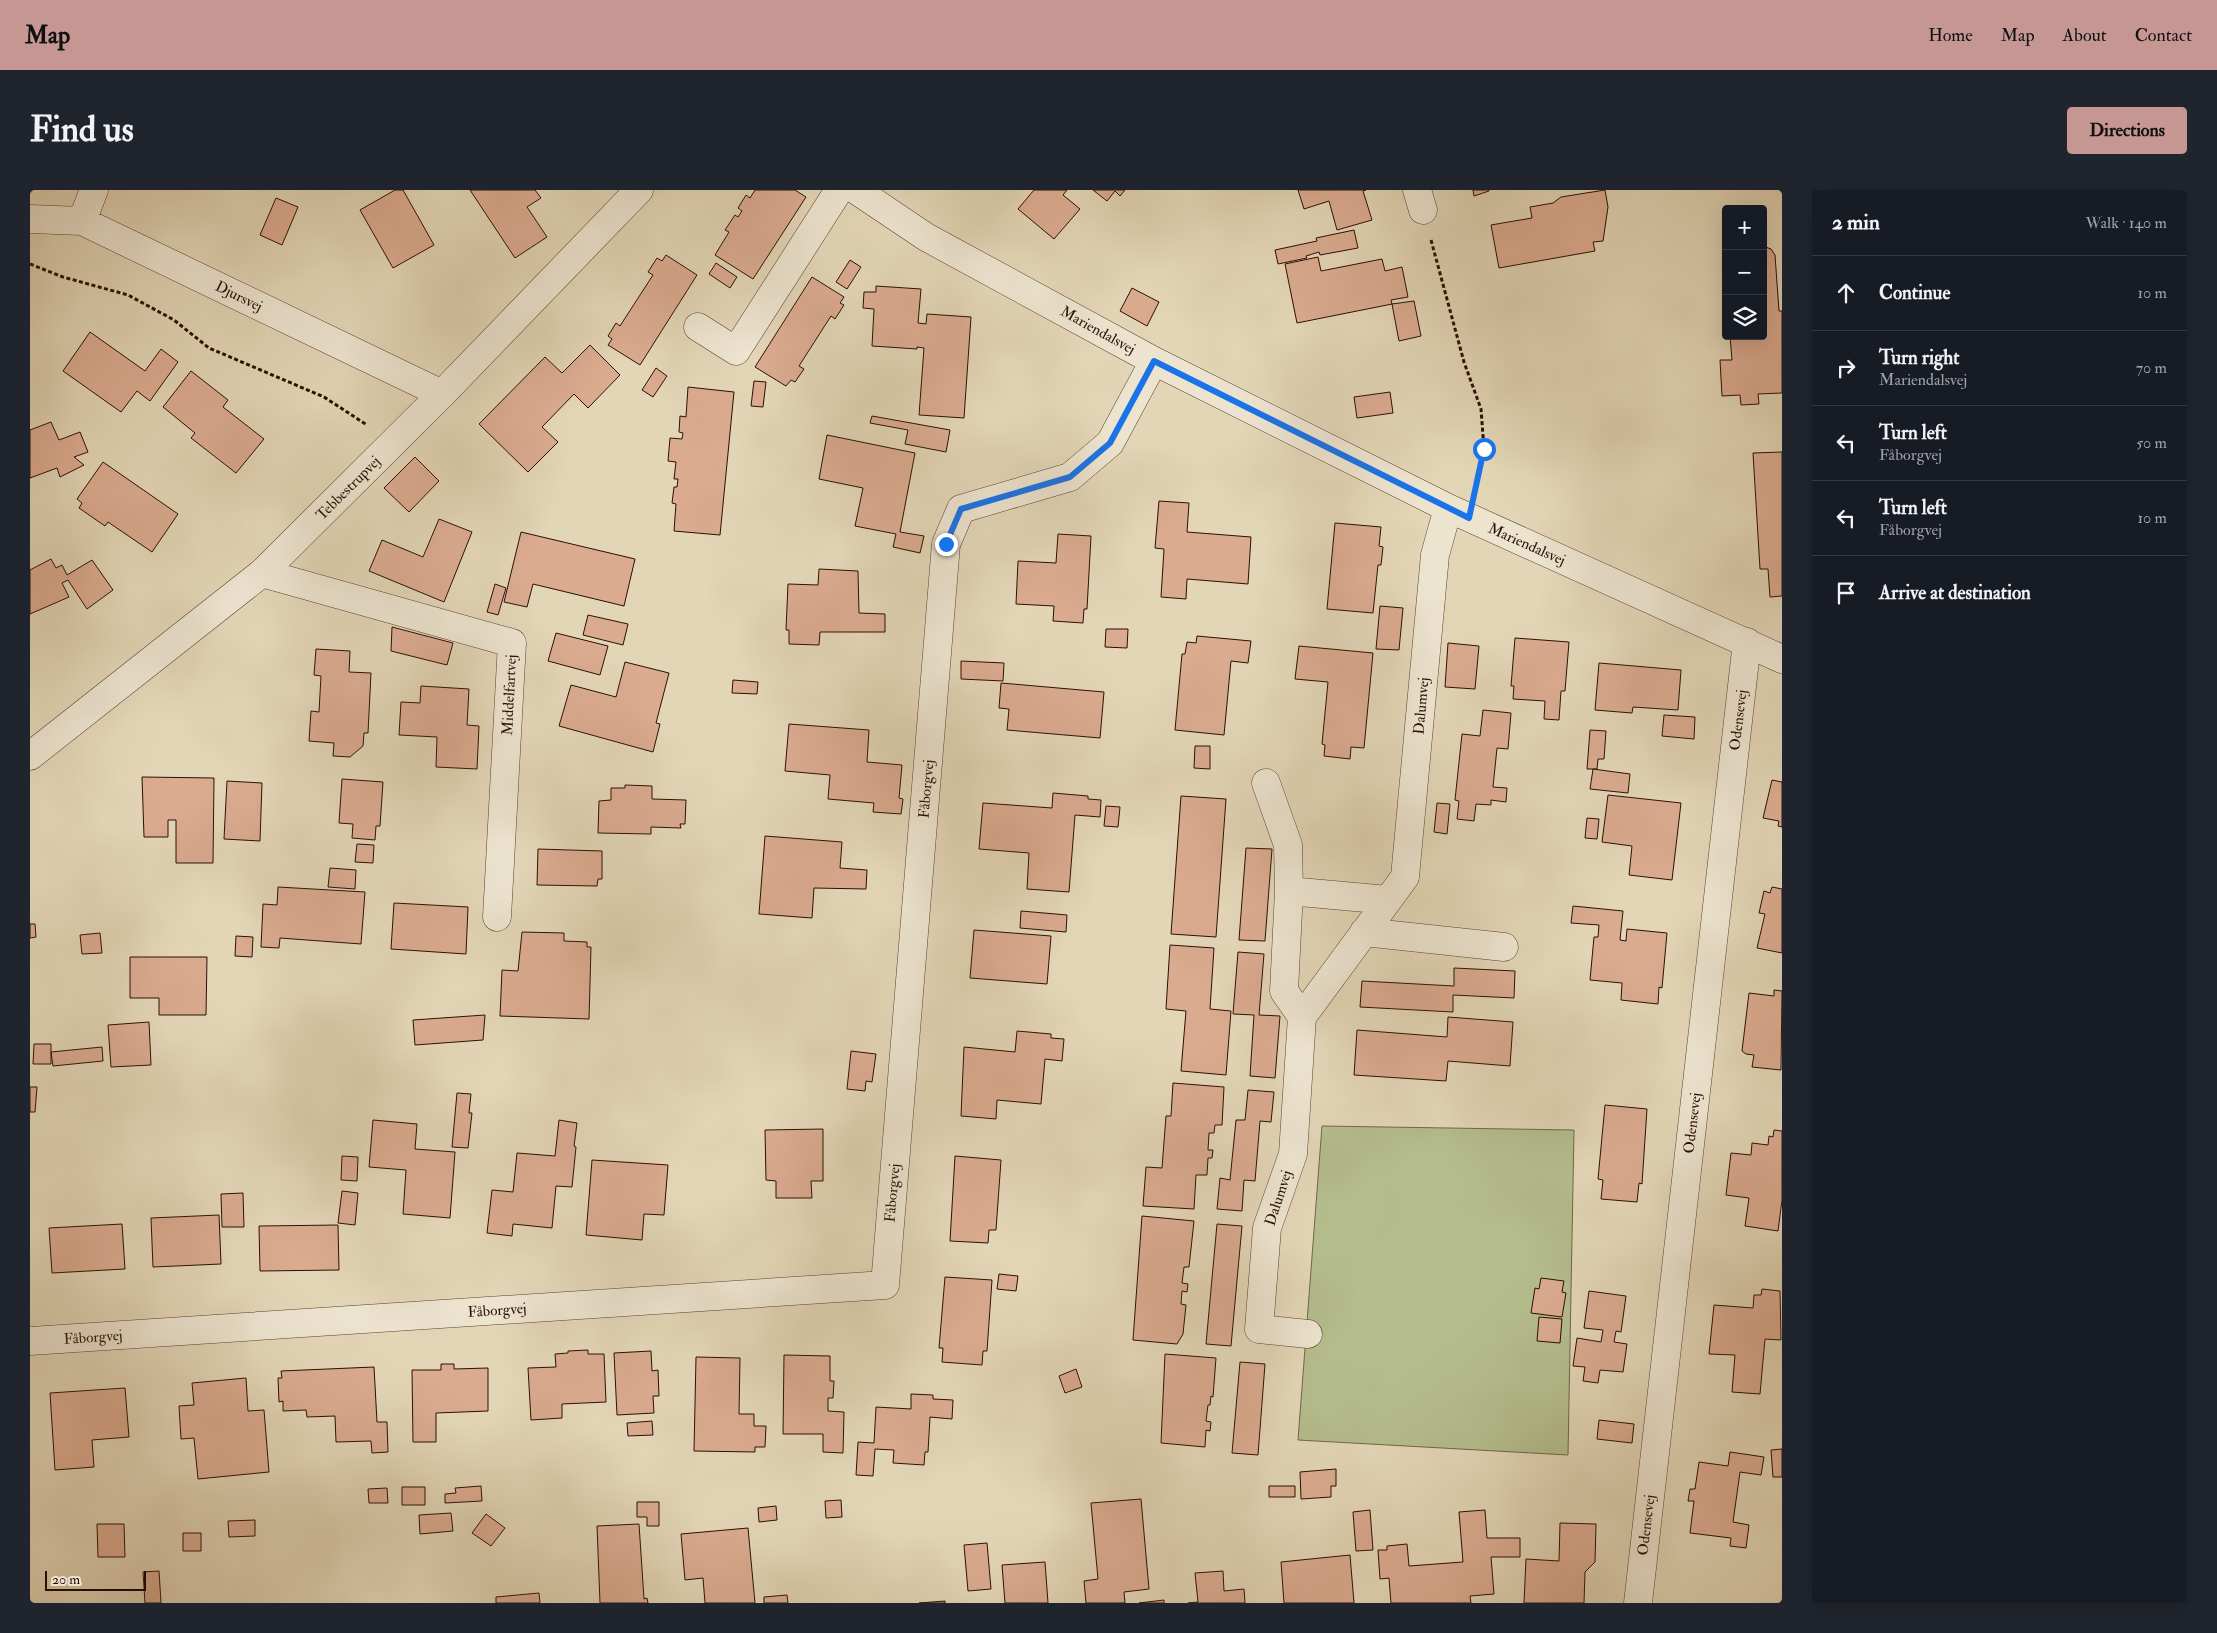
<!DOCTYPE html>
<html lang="en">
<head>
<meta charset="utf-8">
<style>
  :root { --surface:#171b24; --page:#20242c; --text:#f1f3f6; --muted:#9ea1a6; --line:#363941; --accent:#c59692 }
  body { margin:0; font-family:"IM FELL Double Pica",serif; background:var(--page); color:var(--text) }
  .controls { position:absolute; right:15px; top:15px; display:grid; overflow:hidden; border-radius:5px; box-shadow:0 5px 20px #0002 }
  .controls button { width:45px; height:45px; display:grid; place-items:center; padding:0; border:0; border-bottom:1px solid var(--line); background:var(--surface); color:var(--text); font:25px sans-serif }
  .scale { position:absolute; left:15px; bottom:12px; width:101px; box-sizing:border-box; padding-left:5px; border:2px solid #2a0f06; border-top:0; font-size:14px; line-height:18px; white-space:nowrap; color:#2a0f06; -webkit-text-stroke:4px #ede4d0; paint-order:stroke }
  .stop { position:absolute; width:15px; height:15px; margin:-11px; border:4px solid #1a73e8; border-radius:50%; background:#fff }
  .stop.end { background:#1a73e8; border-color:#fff; box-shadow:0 1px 5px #0008 }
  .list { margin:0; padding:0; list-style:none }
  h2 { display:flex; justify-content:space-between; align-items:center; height:65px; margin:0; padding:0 20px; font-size:21px }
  h2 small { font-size:16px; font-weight:400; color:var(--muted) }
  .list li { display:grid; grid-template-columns:32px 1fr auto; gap:15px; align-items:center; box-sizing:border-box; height:75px; padding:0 20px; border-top:1px solid var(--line) }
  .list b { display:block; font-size:19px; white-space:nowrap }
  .list p { margin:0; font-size:16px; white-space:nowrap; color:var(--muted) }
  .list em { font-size:16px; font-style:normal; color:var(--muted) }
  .icon { flex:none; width:28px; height:28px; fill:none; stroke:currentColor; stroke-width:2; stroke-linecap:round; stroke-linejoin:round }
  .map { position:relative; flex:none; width:1752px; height:1413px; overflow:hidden; border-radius:5px }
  header { display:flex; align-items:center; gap:30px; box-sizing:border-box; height:70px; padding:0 25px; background:var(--accent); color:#111 }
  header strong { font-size:24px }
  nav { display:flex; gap:28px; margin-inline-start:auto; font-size:18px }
  .intro { display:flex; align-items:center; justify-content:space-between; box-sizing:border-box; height:120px; padding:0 30px }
  h1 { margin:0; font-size:35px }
  .button { padding:12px 22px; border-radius:5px; background:var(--accent); color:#111; font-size:18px; font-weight:700 }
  main { display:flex; gap:30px; padding:0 30px }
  aside { flex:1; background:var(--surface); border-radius:5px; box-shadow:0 5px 20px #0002 }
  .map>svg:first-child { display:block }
  .green { fill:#b5bd8d; stroke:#70664a }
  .building { fill:#dbab90; stroke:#2a0f06 }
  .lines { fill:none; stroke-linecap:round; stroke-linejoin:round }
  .minor-casing { stroke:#584132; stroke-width:29 }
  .path { stroke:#2a0f06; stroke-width:3; stroke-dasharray:4 2.5; stroke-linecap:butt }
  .minor { stroke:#ede4d0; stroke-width:28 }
  .route { stroke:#1a73e8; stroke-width:6 }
  .labels { text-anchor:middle; stroke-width:5; stroke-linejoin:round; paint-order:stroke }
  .street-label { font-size:15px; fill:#2a0f06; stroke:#ede4d0 }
</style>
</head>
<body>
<header>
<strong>Map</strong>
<nav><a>Home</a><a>Map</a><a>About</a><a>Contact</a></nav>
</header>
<div class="intro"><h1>Find us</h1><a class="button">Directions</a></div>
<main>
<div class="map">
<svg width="1752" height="1413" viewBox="0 0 1752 1413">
  <rect width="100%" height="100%" fill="#e3d6b7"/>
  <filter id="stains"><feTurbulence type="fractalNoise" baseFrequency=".004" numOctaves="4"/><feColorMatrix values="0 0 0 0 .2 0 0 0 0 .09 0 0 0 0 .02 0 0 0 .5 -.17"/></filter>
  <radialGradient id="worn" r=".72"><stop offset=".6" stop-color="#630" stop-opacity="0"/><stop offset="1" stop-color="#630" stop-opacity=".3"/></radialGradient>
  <path class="green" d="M1292 936 1544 940 1538 1265 1268 1250Z"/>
  <path class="building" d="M365 0H373L404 55 363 78 330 20Z
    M440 0H505L511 8 497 17 517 47 485 68Z
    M725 0H765L776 7 723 89 685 65 699 42 695 40 705 25 708 27 712 21 708 18 716 5 720 8Z
    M1004 0H1037L1033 5 1050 19 1024 49 988 19Z
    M1063 0H1095L1090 6 1085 1 1077 11Z
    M1268 0H1336L1333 1 1342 30 1307 40 1299 11 1274 19Z
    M1443 0H1459V1L1444 6Z
    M1575 0 1578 17 1573 51 1563 52 1565 61 1469 78 1461 35 1502 28 1500 17 1523 13 1531 7Z
    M246 8 268 17 252 55 230 45Z
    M1324 40 1328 58 1290 65 1289 62 1276 66 1277 68 1248 74 1245 60 1287 51 1286 48Z
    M1733 56 1741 59 1745 65 1749 121H1752V203L1728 204 1729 214 1711 215 1710 205 1692 206 1690 170H1702L1700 146H1733Z
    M636 65 667 85 610 175 578 155 582 149 578 146 586 133 590 136 623 85 618 82 627 68 632 71Z
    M1288 67 1291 81 1352 69 1355 81 1372 77 1378 107 1361 110 1362 114 1267 133 1255 74Z
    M820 70 831 77 817 99 806 92Z
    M686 73 707 87 700 98 679 84Z
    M782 87 814 107 810 113 814 115 805 129 801 126 769 176 774 179 765 192 761 190 756 196 725 177Z
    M846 96 891 99 888 133 896 134 897 124 941 127 934 228 889 225 894 158 887 157V159L842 156 844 119 833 118 834 102H846Z
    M1102 98 1129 112 1117 136 1090 121Z
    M1384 111 1391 146 1369 151 1362 114Z
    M60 142 115 181 131 159 148 172 120 211 107 201 91 222 33 181Z
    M560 155 590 185 558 218 544 204 512 237 528 252 498 282 449 234 515 167 532 183Z
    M626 178 637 186 623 207 612 200Z
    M161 181 198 210 193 217 234 249 206 283 161 248 165 243 133 217Z
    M724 191 736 192 733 217 721 216Z
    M658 197 704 202 690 345 644 341 646 314 642 313 644 297H647L648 289H644L646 272 638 271 640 248 652 249 653 243 649 242 650 226 656 227Z
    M1360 202 1363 223 1327 228 1324 207Z
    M842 226 920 240 916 262 875 254 878 240 840 233Z
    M21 232 29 250 50 242 58 262 44 267 54 275 30 287 27 278 0 288V240Z
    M797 245 885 263 870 342 894 346 890 363 863 357 866 344 825 336 833 298 789 289Z
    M1752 262V406L1740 407 1738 379H1730L1723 263Z
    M385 267 409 291 379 322 354 298Z
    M73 272 148 324 122 362 78 332 75 336 49 318 52 313 47 309Z
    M1129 311 1159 313 1157 342 1221 347 1218 394 1157 389 1156 409 1131 407 1134 359 1125 358Z
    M409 329 442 342 414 412 339 381 352 350 393 367Z
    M1305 333 1351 337 1349 356 1353 357 1351 375H1348L1343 423 1297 419Z
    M491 342 605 369 594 416 503 394 497 417 474 412Z
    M1028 344 1061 346 1057 419H1054L1053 433 1023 431 1024 416 986 414 988 371 1026 373Z
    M21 369 26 378 32 375 37 385 62 370 83 400 57 419 38 390 32 393 39 407 0 424V380Z
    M789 379 828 381 829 423 855 424V442H790L789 455 759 454V440H756L758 394 788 395Z
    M465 394 476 398 468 425 457 422Z
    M1350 416 1373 418 1369 460 1346 459Z
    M558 425 598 434 593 455 553 445Z
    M362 437 423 453 417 475 361 461Z
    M1076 439H1098L1097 458 1075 457Z
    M526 443 578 456 570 485 518 471Z
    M1167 446 1221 451 1218 473 1201 471 1194 545 1145 540 1152 464H1155L1157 452 1166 453Z
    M1485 448 1539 452 1535 501H1531L1529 530 1514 529 1515 511 1483 509 1484 496H1481Z
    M1418 453 1449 456 1445 499 1415 497Z
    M1269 456 1343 463 1334 558 1321 557 1320 569 1294 566 1295 555 1292 554 1298 492 1265 489Z
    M286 459 320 461 319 482 341 483 338 543H334L333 556 320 567 303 566 304 553 279 551 281 521 289 522 291 486 284 485Z
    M931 471 974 473 973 491 931 489Z
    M595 472 639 483 626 533 630 534 623 562 529 536 541 495 586 507Z
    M1569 473 1651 480 1648 520 1603 517 1602 523 1565 520Z
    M703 490 728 492 727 504 702 503Z
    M971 493 1074 502 1070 548 977 540 979 519 969 518Z
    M391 496 439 499 437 535 449 536 447 579 406 577 407 547 369 545 371 512 390 513Z
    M1453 520 1481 523 1478 559 1467 558 1463 597 1477 598 1476 612 1461 610V615L1446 614 1444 631 1427 629 1429 611 1425 610 1432 544 1450 546Z
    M1634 525 1665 527 1664 549 1632 546Z
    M759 534 839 540 837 572 872 575 869 608 873 609 871 624 843 622 844 613 798 609 800 585 755 581Z
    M1560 540 1576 541 1574 569H1568L1567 579H1557Z
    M1165 556H1180V579L1164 578Z
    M1563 579 1600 584 1598 603 1560 599Z
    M112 587 184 588 183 673H146V630H138V647H114Z
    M312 589 353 592 350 636H346L345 650 322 648 323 634 309 633Z
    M1742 590 1752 592V637L1748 636 1749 631 1733 628Z
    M197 591 232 593 230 651 194 649Z
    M595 595 622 596V609L656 610 655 634H650L651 638 621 637V644L568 643 569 611 581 610V598H595Z
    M1023 603 1058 606V609L1071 610 1070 627 1045 625 1039 702 997 699 999 663 949 659 953 613 1022 618Z
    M1578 605 1651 613 1642 690 1599 685 1602 656 1572 652Z
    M1151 606 1196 609 1186 747 1141 744Z
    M1407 613 1420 614 1417 644 1404 642Z
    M1076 616 1090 617 1088 637 1074 636Z
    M1557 628 1569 629 1567 649 1555 648Z
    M735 646 812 652 810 678 837 680 836 699 784 698 782 728 729 724Z
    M327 654 344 655 343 673 325 672Z
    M1216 658 1242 659 1235 751 1209 750Z
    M508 659 572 661V689H568L567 696 507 695Z
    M300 678 326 680 325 699 298 697Z
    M248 697 335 702 331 754 250 748 249 758 231 757 233 714 247 715Z
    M1742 697 1752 699V763L1727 758 1735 724 1729 723 1734 701 1740 703Z
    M364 713 438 717 436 764 361 759Z
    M1543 716 1593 721 1590 750 1596 751 1597 739 1637 743 1632 798 1629 797 1628 814 1591 810 1592 793 1560 790 1564 747H1568L1569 735 1541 733Z
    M991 721 1037 725 1036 742 990 738Z
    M0 734H5L6 747 0 748Z
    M944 740 1021 746 1017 794 940 788Z
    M492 742 534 743V751L557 752V757H561L559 829 470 826 472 780 488 781Z
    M70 743 72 763 52 764 50 745Z
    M206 746 223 747 222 767 205 766Z
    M1140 755 1184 758 1180 819 1201 821 1196 885 1151 881 1156 821 1136 819Z
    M1208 762 1234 764 1229 825 1250 826 1245 888 1220 886 1224 825 1203 824Z
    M100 767H177L176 825H129V808H100Z
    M1424 778 1485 781 1484 808 1423 805V822L1330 817 1332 791 1424 796Z
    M1744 800 1752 801 1751 880 1722 877 1724 865 1716 864 1712 861 1719 803 1744 806Z
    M455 825 453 850 385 855 383 830Z
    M1418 827 1483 832 1480 876 1418 871 1416 891 1324 885 1327 840 1417 847Z
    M119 832 121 875 81 877 78 835Z
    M987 841 1021 844V848L1034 849 1032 871 1015 869 1011 914 967 910 966 929 931 926 934 857 985 862Z
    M4 854H21V874H3Z
    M72 857 73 871 23 876 21 862Z
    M821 861 846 864 842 892 836 891 835 901 817 899Z
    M1143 893 1194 897 1192 935H1185L1184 943H1179L1178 960H1183L1182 968H1178L1177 985H1166L1164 1019 1113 1016 1116 977 1132 978 1136 926H1141Z
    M0 897H7L5 922H0Z
    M1218 900 1244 902 1241 932 1230 931 1225 991 1214 990 1212 1021 1187 1019 1190 988 1200 990 1206 930H1215Z
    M427 903 441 904 439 923H442L438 958 422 957Z
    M1575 915 1617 919 1612 994 1609 993 1607 1012 1571 1009 1573 990 1568 989Z
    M343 930 387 934 385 959 425 962 420 1028 373 1024 376 980 339 977Z
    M529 930 547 933 544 956 546 957 542 997 526 996 522 1038 483 1034 482 1046 457 1043 462 1000 483 1002 487 963 525 966Z
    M793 939V991H781L782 1008H746V991L736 990 735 940Z
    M1744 940 1752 941V1010L1748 1041 1715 1036 1719 1008 1696 1005 1701 963 1721 965 1722 953 1738 955 1739 946 1743 947Z
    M312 966 328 967 327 991 311 990Z
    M925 966 971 970 966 1040H959L958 1053 920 1051Z
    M562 970 638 975 634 1025 614 1024 612 1050 556 1045Z
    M312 1001 328 1003 325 1035 308 1033Z
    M213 1003 214 1037H192L191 1004Z
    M189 1025 191 1074 123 1077 121 1028Z
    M1112 1026 1164 1031 1159 1077H1154L1152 1093 1158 1094 1157 1102 1152 1101 1151 1114 1156 1115 1153 1144 1147 1154 1103 1150Z
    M92 1034 95 1079 22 1083 19 1038Z
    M1187 1034 1212 1036 1201 1156 1176 1154Z
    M308 1035 309 1080 230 1081 229 1036Z
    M969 1084 988 1086 986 1101 967 1099Z
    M915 1087 962 1090 957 1161H953L952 1175 912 1172 913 1158H909Z
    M1511 1088 1534 1091 1532 1102 1536 1103 1532 1127 1501 1123 1505 1098 1509 1099Z
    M1732 1099 1750 1101 1751 1150 1735 1149 1730 1204 1702 1202 1705 1165 1679 1164 1684 1115 1723 1118 1724 1105H1731Z
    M1559 1101 1596 1106 1591 1142 1586 1141 1584 1152 1597 1154 1593 1182 1570 1180 1568 1193 1553 1191 1555 1177 1543 1176 1547 1148 1571 1152 1573 1140 1554 1138Z
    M1509 1127 1532 1129 1530 1153 1507 1151Z
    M558 1160V1164H574L576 1212 532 1214V1228L501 1230 498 1178 526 1177 525 1164 538 1163V1161Z
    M621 1161 622 1181 628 1180 629 1206H623L624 1223 587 1225 584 1163Z
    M1135 1164 1186 1168 1183 1207 1181 1206 1180 1215H1178L1176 1231 1181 1232 1180 1241 1176 1240 1175 1257 1131 1253Z
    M754 1165 800 1166V1191H804L803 1208H798V1221L814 1222 813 1263 793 1262V1244H753Z
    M666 1167 710 1168 709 1224H724V1236H736L735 1257H725V1262L664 1261Z
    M1210 1172 1235 1174 1228 1265 1202 1263Z
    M411 1174H424V1179L458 1178V1221L406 1223V1252H383L382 1180H411Z
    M344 1177 347 1232H357L358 1262 342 1263 341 1251 306 1252 305 1226 277 1227 276 1220 253 1221V1211L249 1212 248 1188H252L251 1181Z
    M1046 1179 1052 1197 1035 1203 1029 1186Z
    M216 1188 218 1221 234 1220 239 1282 168 1289 164 1248 151 1249 149 1216 164 1215 162 1193Z
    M95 1198 99 1247 62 1250 64 1277 25 1280 20 1203Z
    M881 1204 903 1205V1209L923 1210 922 1229 900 1227 898 1262H895L894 1275 863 1273 864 1260 845 1259 843 1286 826 1285 828 1252 844 1253 846 1217 881 1219Z
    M1569 1230 1604 1234 1602 1253 1567 1249Z
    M622 1231 623 1245 598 1246 597 1233Z
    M1752 1259V1287H1743L1741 1260Z
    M1700 1262 1734 1267 1731 1285 1710 1282 1703 1332 1719 1335 1716 1358 1700 1356 1701 1348 1660 1343 1664 1311H1658L1660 1299H1665L1669 1272 1698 1276Z
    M1306 1279V1296H1301V1307L1271 1309 1270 1282Z
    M451 1296 452 1311 415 1313V1304L426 1303 425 1298Z
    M1239 1296H1265V1307H1239Z
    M372 1297H395V1315H372Z
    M357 1298 358 1313H339L338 1299Z
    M1111 1309 1119 1399 1094 1402 1095 1413H1056L1054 1391 1068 1389 1061 1313Z
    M811 1310 812 1327 796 1328 795 1311Z
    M607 1312H629V1336H617V1327H607Z
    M746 1316 747 1330 729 1332 728 1318Z
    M1340 1320 1343 1360 1326 1361 1323 1322Z
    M1455 1320 1457 1348H1490V1367H1461L1464 1404 1440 1406 1441 1413H1361L1359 1388 1350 1389 1348 1360H1357V1356L1377 1354 1379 1376 1433 1372 1429 1322Z
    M421 1323 423 1341 390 1344 389 1325Z
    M456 1324 475 1338 461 1356 442 1343Z
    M225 1330V1346L199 1347 198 1331Z
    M1530 1333 1566 1334 1565 1372 1555 1382 1554 1413H1494L1496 1369 1529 1371Z
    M67 1334H94L95 1367H68Z
    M609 1334 614 1409 617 1408 618 1413H570L567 1336Z
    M718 1338 725 1413H675L673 1388 655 1390 651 1344Z
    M153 1343H171V1361H153Z
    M957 1353 961 1399 938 1401 934 1355Z
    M1320 1365 1324 1413H1254L1251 1372Z
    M1015 1372 1018 1413H975L972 1375Z
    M129 1381 131 1413H115L113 1382Z
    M1193 1381 1194 1401 1214 1399 1215 1413H1158L1168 1412 1165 1383Z
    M509 1403 510 1413H466V1407Z
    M757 1405 758 1413H734V1407Z
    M1134 1410V1413H1109Z
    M915 1411V1413H889Z"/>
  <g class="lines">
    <defs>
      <path id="minor" d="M826 0 896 47 1124 171 1418 318 1752 469
        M1387 0 1393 20
        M0 29 52 31 412 204
        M52 31 64 0
        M668 137 706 161 809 0
        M232 383 482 453 467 727
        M0 566 232 383 412 204 609 0
        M1236 593 1258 655 1259 701 1254 801 1272 827
        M1259 701 1358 710
        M1334 742 1474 757
        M1278 1144 1229 1139 1237 1038 1263 964 1272 827 1375 687 1405 365 1418 318
        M0 1151 855 1095 916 354 931 319 1040 287 1080 253 1124 171
        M1608 1413 1717 452"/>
    </defs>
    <use href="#minor" class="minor-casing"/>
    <path class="path" d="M1401 50 1434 172 1451 219 1454 259 1445 297
      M0 74 33 87 98 105 144 130 179 158 294 207 337 235"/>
    <use href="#minor" class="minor"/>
  </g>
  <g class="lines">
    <path class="route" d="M916 354 931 319 1040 287 1080 253 1124 171 1439 328 1454 259"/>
  </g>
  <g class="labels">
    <g class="street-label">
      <text transform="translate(209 106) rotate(26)" y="5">Djursvej</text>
      <text transform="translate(1068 140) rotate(29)" y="5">Mariendalsvej</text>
      <text transform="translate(318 298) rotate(-45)" y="5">Tebbestrupvej</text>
      <text transform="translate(1497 354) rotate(24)" y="5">Mariendalsvej</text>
      <text transform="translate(479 505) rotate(-87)" y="5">Middelfartvej</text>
      <text transform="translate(1391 516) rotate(-85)" y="5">Dalumvej</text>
      <text transform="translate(1708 530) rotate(-83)" y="5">Odensevej</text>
      <text transform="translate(896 599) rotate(-85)" y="5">Fåborgvej</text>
      <text transform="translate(1662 933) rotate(-83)" y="5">Odensevej</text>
      <text transform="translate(862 1003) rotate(-85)" y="5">Fåborgvej</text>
      <text transform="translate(1248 1008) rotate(-72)" y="5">Dalumvej</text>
      <text transform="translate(467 1120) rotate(-4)" y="5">Fåborgvej</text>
      <text transform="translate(63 1147) rotate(-4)" y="5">Fåborgvej</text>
      <text transform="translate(1616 1335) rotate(-83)" y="5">Odensevej</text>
    </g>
  </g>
  <rect width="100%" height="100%" filter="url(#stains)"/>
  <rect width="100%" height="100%" fill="url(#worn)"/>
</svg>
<div class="controls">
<button>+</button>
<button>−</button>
<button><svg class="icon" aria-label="layers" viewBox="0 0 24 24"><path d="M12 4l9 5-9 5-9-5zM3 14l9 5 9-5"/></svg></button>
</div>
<div class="scale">20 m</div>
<div class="stop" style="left:1454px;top:259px"></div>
<div class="stop end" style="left:916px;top:354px"></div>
</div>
<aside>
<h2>2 min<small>Walk · 140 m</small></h2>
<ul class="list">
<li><svg class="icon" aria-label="ahead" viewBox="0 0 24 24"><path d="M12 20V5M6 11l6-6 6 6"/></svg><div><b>Continue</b></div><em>10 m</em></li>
<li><svg class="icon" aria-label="right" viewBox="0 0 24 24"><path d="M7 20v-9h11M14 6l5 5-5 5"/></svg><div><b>Turn right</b><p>Mariendalsvej</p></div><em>70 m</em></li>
<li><svg class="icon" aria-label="left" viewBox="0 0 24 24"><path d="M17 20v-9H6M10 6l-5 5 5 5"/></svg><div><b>Turn left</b><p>Fåborgvej</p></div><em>50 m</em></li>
<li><svg class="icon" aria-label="left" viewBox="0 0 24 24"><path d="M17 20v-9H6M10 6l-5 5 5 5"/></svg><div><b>Turn left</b><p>Fåborgvej</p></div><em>10 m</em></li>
<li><svg class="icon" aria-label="arrive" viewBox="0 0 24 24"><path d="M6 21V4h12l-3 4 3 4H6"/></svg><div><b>Arrive at destination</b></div></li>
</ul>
</aside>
</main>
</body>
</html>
